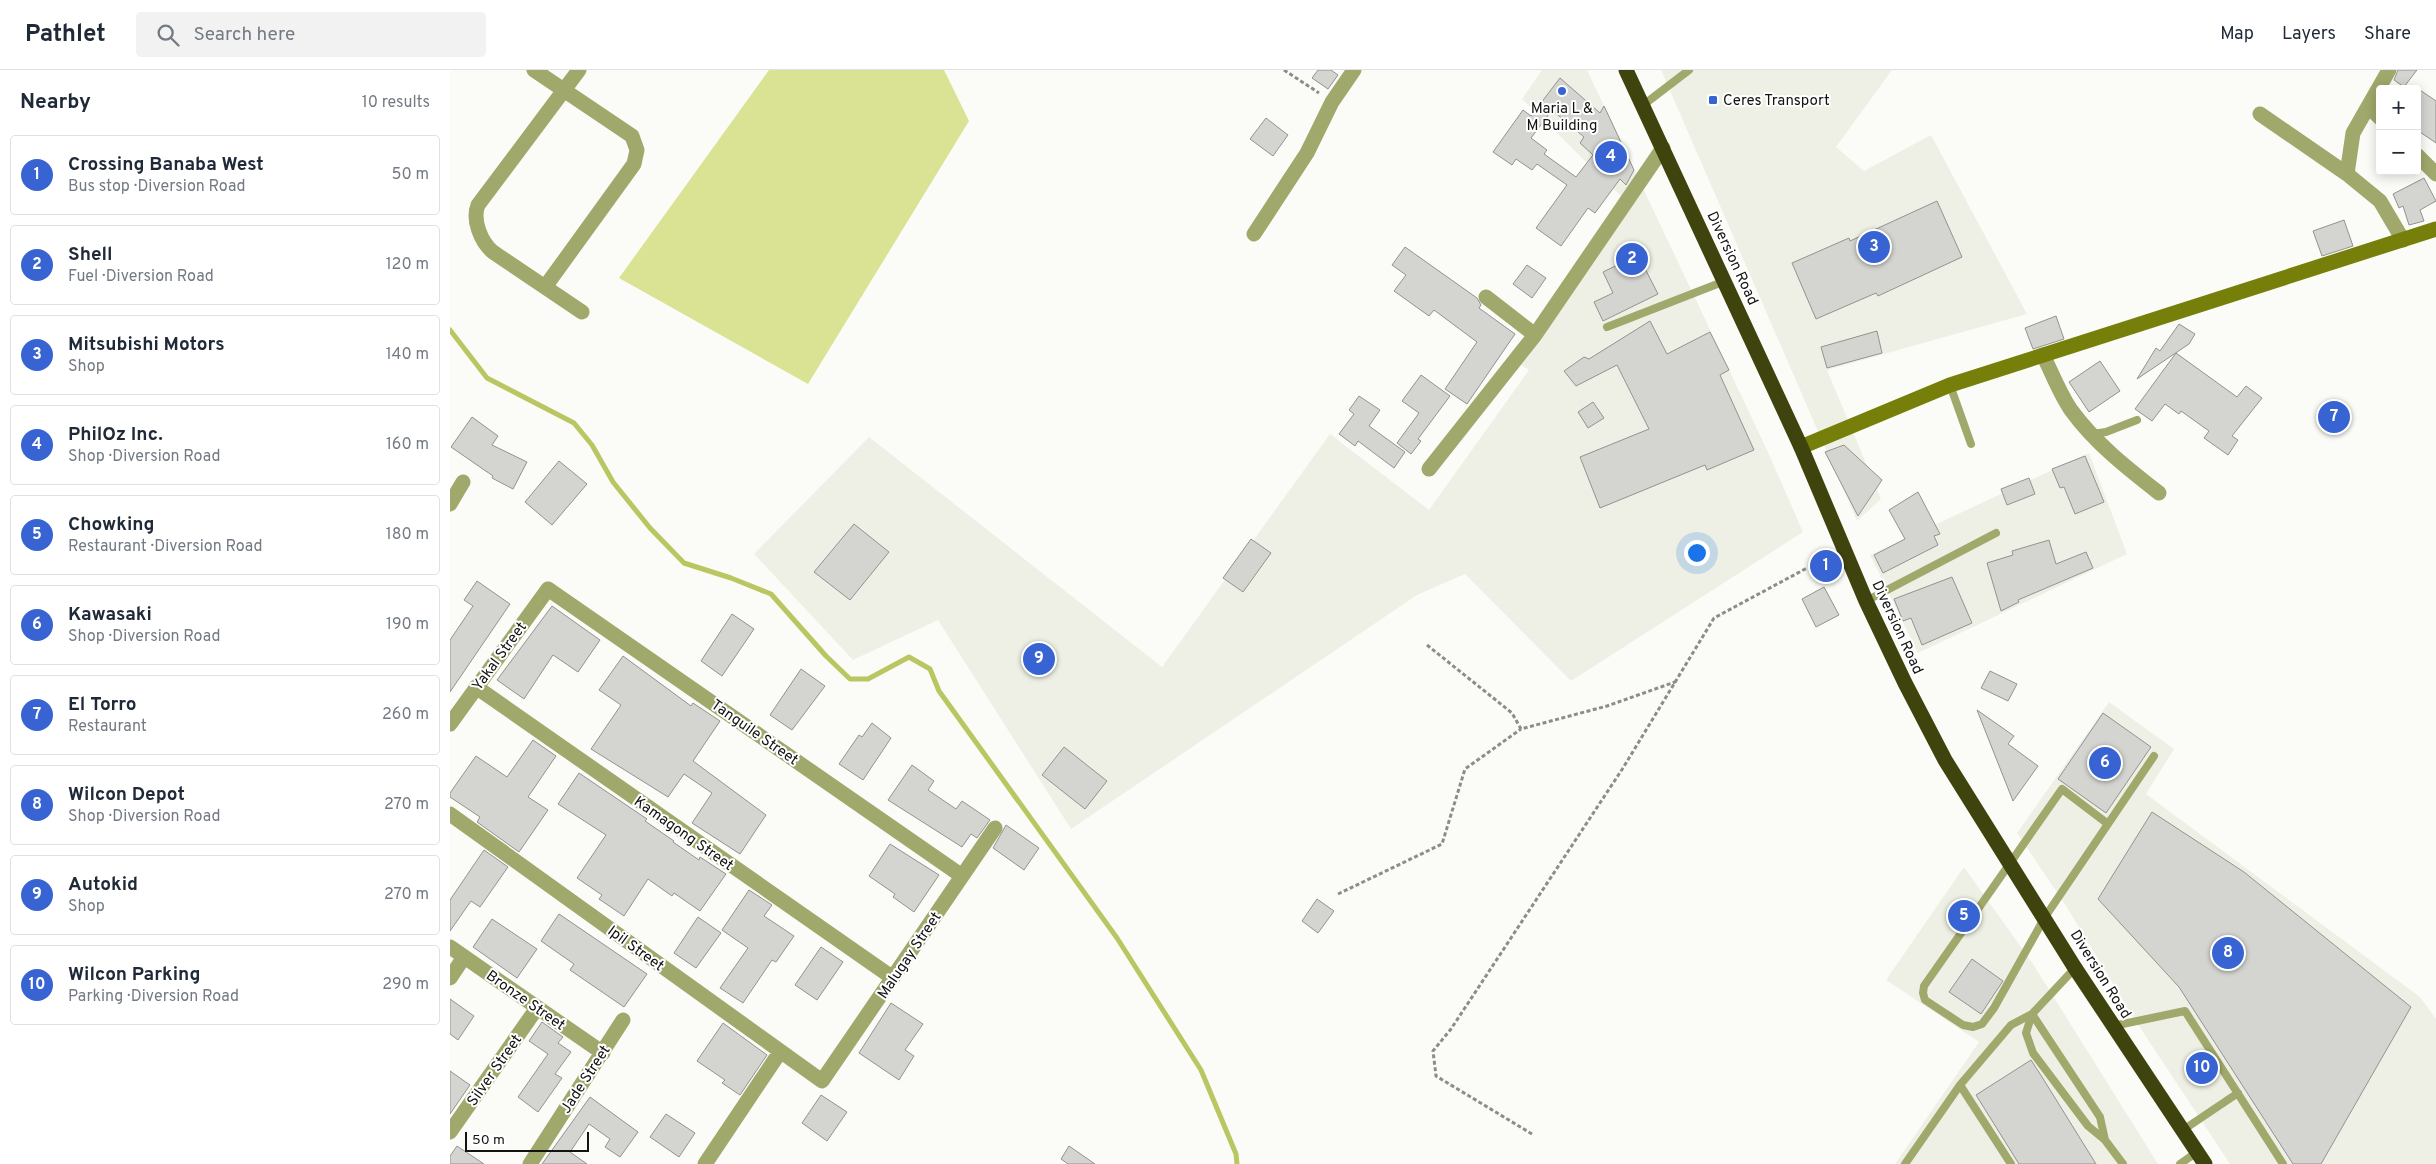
<!DOCTYPE html>
<html lang="en">
<head>
<meta charset="utf-8">
<style>
  :root { --surface:#fff; --page:#f2f2f3; --text:#1f2937; --muted:#747a83; --line:#e0e1e3; --accent:#3763d3 }
  body { margin:0; font-family:Overpass,sans-serif; background:var(--page); color:var(--text) }
  .controls { position:absolute; right:15px; top:15px; display:grid; overflow:hidden; border-radius:5px; box-shadow:0 2px 12px #0003 }
  .controls button { width:45px; height:45px; display:grid; place-items:center; padding:0; border:0; border-bottom:1px solid var(--line); background:var(--surface); color:var(--text); font:25px sans-serif }
  .scale { position:absolute; left:15px; bottom:12px; width:124px; box-sizing:border-box; padding-left:5px; border:2px solid #131312; border-top:0; font-size:14px; line-height:18px; white-space:nowrap; color:#131312; -webkit-text-stroke:4px #fff; paint-order:stroke }
  .you { position:absolute; left:1246px; top:482px; width:18px; height:18px; margin:-12px; border:4px solid #fff; border-radius:50%; background:#1a73e8; box-shadow:0 0 0 8px #1a73e833 }
  .badge { display:grid; place-items:center; width:32px; height:32px; border-radius:50%; background:var(--accent); color:#fff; font-size:16px; font-weight:700 }
  .pin { position:absolute; translate:-50% -50%; border:2px solid #fff; box-shadow:0 1px 5px #0006 }
  .list { margin:0; padding:0; list-style:none }
  h2 { display:flex; justify-content:space-between; align-items:center; height:65px; margin:0; padding:0 20px; font-size:21px }
  h2 small { font-size:16px; font-weight:400; color:var(--muted) }
  .list li { display:grid; grid-template-columns:32px 1fr auto; gap:15px; align-items:center; box-sizing:border-box; height:80px; margin:0 10px 10px; padding:0 10px; border:1px solid var(--line); border-radius:5px }
  .list b { display:block; font-size:19px; white-space:nowrap }
  .list p { margin:0; font-size:16px; white-space:nowrap; color:var(--muted) }
  .list em { font-size:16px; font-style:normal; color:var(--muted) }
  .icon { flex:none; width:28px; height:28px; fill:none; stroke:currentColor; stroke-width:2; stroke-linecap:round; stroke-linejoin:round }
  .map { position:relative; flex:none; width:1986px; height:1094px; overflow:hidden }
  header { display:flex; align-items:center; gap:30px; box-sizing:border-box; height:70px; padding:0 25px; background:var(--surface); border-bottom:1px solid var(--line) }
  header strong { font-size:24px }
  nav { display:flex; gap:28px; margin-inline-start:auto; font-size:18px }
  .search { width:350px; height:45px; background:var(--page); display:flex; align-items:center; gap:12px; box-sizing:border-box; padding:0 18px; border-radius:5px; color:var(--muted); font-size:19px }
  main { display:flex }
  aside { flex:1; background:var(--surface) }
  .map>svg:first-child { display:block }
  .built { fill:#eff0e5 }
  .green { fill:#d9e393 }
  .lines { fill:none; stroke-linecap:round; stroke-linejoin:round }
  .stream { stroke:#bac662; stroke-width:5 }
  .building { fill:#d4d5d1; stroke:#92938f; fill-rule:evenodd }
  .path { stroke:#8c8d8a; stroke-width:3; stroke-dasharray:4 2.5; stroke-linecap:butt }
  .lane { stroke:#a0a86b; stroke-width:8 }
  .street { stroke:#a0a86b; stroke-width:15 }
  .secondary { stroke:#767f09; stroke-width:15 }
  .highway { stroke:#3f440e; stroke-width:15 }
  .poi-dot { fill:#3763d3; stroke:#fff; stroke-width:2 }
  .labels { text-anchor:middle; stroke-width:4; stroke-linejoin:round; paint-order:stroke }
  .poi-label { font-size:15px; fill:#131312; stroke:#fff; text-anchor:start }
  .street-label { font-size:15px; fill:#131312; stroke:#fff }
</style>
</head>
<body>
<header>
<strong>Pathlet</strong>
<div class="search"><svg class="icon" aria-label="search" viewBox="0 0 24 24"><circle cx="10" cy="10" r="6"/><path d="M15 15l6 6"/></svg>Search here</div>
<nav><a>Map</a><a>Layers</a><a>Share</a></nav>
</header>
<main>
<aside>
<h2>Nearby<small>10 results</small></h2>
<ul class="list">
<li><span class="badge">1</span><div><b>Crossing Banaba West</b><p>Bus stop · Diversion Road</p></div><em>50 m</em></li>
<li><span class="badge">2</span><div><b>Shell</b><p>Fuel · Diversion Road</p></div><em>120 m</em></li>
<li><span class="badge">3</span><div><b>Mitsubishi Motors</b><p>Shop</p></div><em>140 m</em></li>
<li><span class="badge">4</span><div><b>PhilOz Inc.</b><p>Shop · Diversion Road</p></div><em>160 m</em></li>
<li><span class="badge">5</span><div><b>Chowking</b><p>Restaurant · Diversion Road</p></div><em>180 m</em></li>
<li><span class="badge">6</span><div><b>Kawasaki</b><p>Shop · Diversion Road</p></div><em>190 m</em></li>
<li><span class="badge">7</span><div><b>El Torro</b><p>Restaurant</p></div><em>260 m</em></li>
<li><span class="badge">8</span><div><b>Wilcon Depot</b><p>Shop · Diversion Road</p></div><em>270 m</em></li>
<li><span class="badge">9</span><div><b>Autokid</b><p>Shop</p></div><em>270 m</em></li>
<li><span class="badge">10</span><div><b>Wilcon Parking</b><p>Parking · Diversion Road</p></div><em>290 m</em></li>
</ul>
</aside>
<div class="map">
<svg width="1986" height="1094" viewBox="0 0 1986 1094">
  <rect width="100%" height="100%" fill="#fbfcf8"/>
  <path class="built" d="M1092 0H1137L1318 382 1353 462 1121 611 1015 504 967 525 621 759 488 550 403 590 304 484 419 367 712 597 880 364 979 440 1079 300 1068 293 1176 131 1072 29Z
    M1211 0H1442L1386 77 1414 101 1481 65 1577 244 1377 300 1431 429 1407 451Z
    M1639 383 1677 484 1468 583 1420 485Z
    M1659 632 1724 679 1696 724 1970 927 1986 949V1094H1780L1683 947 1618 839 1567 763Z
    M1514 797 1583 894 1708 1094H1445L1529 972 1436 910Z"/>
  <path class="green" d="M319 0H494L519 51 358 314 169 208Z"/>
  <g class="lines">
    <path class="stream" d="M0 260 37 308 124 353 142 375 163 412 200 458 234 493 281 508 321 524 376 586 400 609H418L459 587 480 599 489 621 667 868 751 1000 786 1084 787 1094"/>
  </g>
  <path class="building" d="M868 0H881L888 5 878 19 862 8Z
    M1948 0H1967L1954 17 1944 10Z
    M1110 8 1150 43 1154 36 1184 100 1176 115 1170 109 1145 143 1138 138 1111 176 1086 158 1117 115 1087 94 1082 100 1066 89 1062 95 1043 82 1073 40 1081 46ZM1102 40 1134 67 1130 73 1143 85 1126 107 1094 84 1097 80 1081 68Z
    M1967 18 1986 31V73L1967 60Z
    M816 48 838 65 823 86 800 69Z
    M1974 108 1986 131 1970 140 1974 151 1959 155 1953 136 1949 138 1943 124Z
    M1487 131 1512 187 1428 226 1426 223 1366 249 1342 193 1399 168 1400 171Z
    M1894 150 1903 176 1872 186 1863 161Z
    M955 177 1027 228 1031 235 1029 238 1065 264 1017 334 995 319 1027 272 984 240 979 246 944 221 956 205 942 195Z
    M1188 185 1208 224 1153 251 1144 232 1163 223 1153 202Z
    M1077 195 1096 208 1082 228 1063 214Z
    M1606 246 1614 269 1583 279 1575 258Z
    M1200 251 1217 284 1260 262 1279 300 1270 305 1304 380 1257 400 1255 395 1150 438 1130 387 1199 359 1167 295 1126 316 1114 301 1134 287 1139 289Z
    M1729 254 1745 264 1739 274 1687 309 1706 278 1710 281Z
    M1427 261 1432 283 1377 298 1371 277Z
    M1726 283 1787 327 1796 316 1812 328 1782 366 1788 370 1778 385 1754 368 1759 361 1731 341 1729 344 1715 334 1702 351 1685 339Z
    M1650 291 1670 321 1639 342 1619 312Z
    M971 305 1000 326 968 369 971 371 961 384 947 373 969 343 952 331Z
    M909 326 930 340 919 356 955 382 944 398 908 371 905 376 889 364 904 344 899 340Z
    M1143 332 1154 348 1138 358 1128 342Z
    M22 347 48 366 42 375 77 392 63 419 42 408 43 406 1 377Z
    M1394 375 1432 410 1408 446 1375 382Z
    M1635 386 1654 432 1625 444 1614 417 1610 418 1602 399Z
    M109 391 137 414 102 455 75 432Z
    M1579 408 1585 424 1557 435 1551 419Z
    M1468 422 1490 464 1484 466 1488 475 1433 503 1424 485 1455 469 1439 440Z
    M404 454 439 482 400 530 364 502Z
    M801 469 821 483 793 522 773 508Z
    M1599 470 1606 494 1636 482 1643 498 1568 530 1569 532 1551 541 1537 493 1563 485 1562 481Z
    M1502 507 1522 553 1472 575 1461 548 1453 551 1444 529Z
    M27 511 60 534 0 622V570L23 536 14 530Z
    M1374 517 1389 545 1366 557 1352 529Z
    M102 536 150 570 128 602 103 585 74 629 47 610Z
    M282 544 304 559 272 606 251 591Z
    M173 586 241 636 243 633 270 651 243 691 316 745 290 784 242 753 262 723 234 704 218 727 141 679 171 635 149 620Z
    M351 599 375 616 342 660 320 645Z
    M1540 601 1567 614 1558 631 1531 618Z
    M1527 640 1564 666 1558 674 1588 696 1563 731Z
    M1653 643 1701 677 1656 743 1608 709Z
    M422 653 441 668 413 710 389 694 409 665 412 667Z
    M83 670 106 686 78 727 98 740 69 782 27 752 30 747 0 727V723L26 686 57 707Z
    M614 677 657 711 635 739 592 705Z
    M462 695 484 711 478 720 506 739 512 731 540 750 527 768 521 764 512 777 438 730Z
    M129 703 197 749 195 751 224 771 223 772 249 790 250 787 276 804 250 841 224 823 222 826 198 809 174 846 149 829 152 825 127 808 156 765 108 734Z
    M1702 742 1794 802 1961 937 1871 1094H1843L1729 917 1648 829Z
    M556 755 589 778 574 800 543 778Z
    M440 774 489 805 464 842 443 827 445 824 419 806Z
    M34 780 58 797 30 837 21 831 0 861V830Z
    M299 820 322 835 314 846 344 866 326 892 322 890 293 933 270 918 298 878 272 860Z
    M867 829 884 841 868 863 852 851Z
    M109 844 197 904 174 937 120 900 124 894 91 871Z
    M248 847 271 863 246 898 224 883Z
    M42 849 87 879 67 908 23 877Z
    M371 877 393 892 367 930 345 915Z
    M1522 889 1553 911 1531 944 1499 922Z
    M0 929 24 946 8 970 0 964Z
    M441 933 473 954 455 980 464 986 449 1010 409 983Z
    M92 952 113 967 108 973 121 982 105 1004 112 1008 88 1042 68 1027 98 984 79 971Z
    M273 953 317 985 290 1025 272 1013 275 1010 247 991Z
    M1581 990 1592 1007 1646 1094H1569L1526 1025Z
    M0 1001 20 1015 0 1044Z
    M371 1025 397 1042 377 1071 352 1053Z
    M140 1027 188 1062 170 1087 155 1077 160 1069 139 1054 120 1082 137 1094H92Z
    M216 1044 245 1063 229 1087 200 1067Z
    M7 1076 34 1094H0V1086Z
    M619 1076 645 1094H618L611 1089Z"/>
  <g class="lines">
    <path class="path" d="M834 0 869 23
      M977 575 1062 643 1071 659 1157 636 1225 612
      M888 824 992 774 1015 699 1071 659
      M1082 1064 986 1006 983 981 1001 959 1173 698 1264 548 1357 498"/>
    <path class="lane" d="M1192 36 1239 0
      M1157 257 1275 211
      M1500 315 1521 374
      M1642 364 1656 362 1687 350
      M1416 531 1546 463
      M1658 754 1612 719 1474 916 1473 923 1475 930 1513 955 1523 957 1532 954 1544 938 1595 847 1704 686
      M1625 898 1582 944 1576 963 1583 983 1638 1056 1655 1070
      M1663 956 1735 941 1833 1094
      M1733 1060 1788 1023
      M1455 1094 1510 1015
      M1561 1094 1510 1015 1561 955 1582 944 1650 1047 1655 1070 1673 1094
      M1730 1094 1747 1082"/>
    <path class="street" d="M84 0 182 66 187 80 184 94 95 217
      M129 0 28 135C22 150 31 172 43 182L132 242
      M1919 37 1930 48
      M1810 44 1897 104 1930 131 1953 170
      M1967 85 1986 104
      M1897 104 1903 63 1939 0
      M804 164 857 83 882 32 904 0
      M1036 227 1085 265
      M1593 285C1602 303 1610 324 1621 340 1645 373 1677 398 1709 423
      M979 399 1085 265 1213 78
      M0 434 13 412
      M26 617 443 908
      M0 654 98 519 512 806
      M0 744 372 1011 545 758
      M0 877 153 983
      M0 908 14 887
      M0 1062 87 938
      M80 1094 173 950
      M255 1094 330 982"/>
    <path class="secondary" d="M1351 377 1500 315 1986 159"/>
    <path class="highway" d="M1176 0 1351 377 1416 531 1455 613 1495 690 1625 898 1755 1094"/>
  </g>
  <g class="poi-dot">
    <circle cx="1112" cy="21" r="5"/>
    <rect x="1258" y="25" width="10" height="10" rx="2.5"/>
  </g>
  <g class="labels">
    <g class="poi-label">
      <text x="1273" y="35">Ceres Transport</text>
      <text x="1112" y="43" text-anchor="middle">Maria L &amp;<tspan x="1112" dy="17">M Building</tspan></text>
    </g>
    <g class="street-label">
      <text transform="translate(1283 188) rotate(65)" y="5">Diversion Road</text>
      <text transform="translate(1448 557) rotate(65)" y="5">Diversion Road</text>
      <text transform="translate(49 586) rotate(-54)" y="5">Yakal Street</text>
      <text transform="translate(305 662) rotate(35)" y="5">Tanguile Street</text>
      <text transform="translate(234 763) rotate(35)" y="5">Kamagong Street</text>
      <text transform="translate(186 878) rotate(36)" y="5">Ipil Street</text>
      <text transform="translate(459 885) rotate(-56)" y="5">Malugay Street</text>
      <text transform="translate(1651 904) rotate(58)" y="5">Diversion Road</text>
      <text transform="translate(76 930) rotate(35)" y="5">Bronze Street</text>
      <text transform="translate(44 1000) rotate(-55)" y="5">Silver Street</text>
      <text transform="translate(135 1009) rotate(-57)" y="5">Jade Street</text>
    </g>
  </g>
</svg>
<div class="controls">
<button>+</button>
<button>−</button>
</div>
<div class="scale">50 m</div>
<div class="you"></div>
<div class="pin badge" style="left:1376px;top:496px">1</div>
<div class="pin badge" style="left:1182px;top:189px">2</div>
<div class="pin badge" style="left:1424px;top:177px">3</div>
<div class="pin badge" style="left:1161px;top:87px">4</div>
<div class="pin badge" style="left:1514px;top:846px">5</div>
<div class="pin badge" style="left:1655px;top:693px">6</div>
<div class="pin badge" style="left:1884px;top:347px">7</div>
<div class="pin badge" style="left:1778px;top:883px">8</div>
<div class="pin badge" style="left:589px;top:589px">9</div>
<div class="pin badge" style="left:1752px;top:998px">10</div>
</div>
</main>
</body>
</html>
